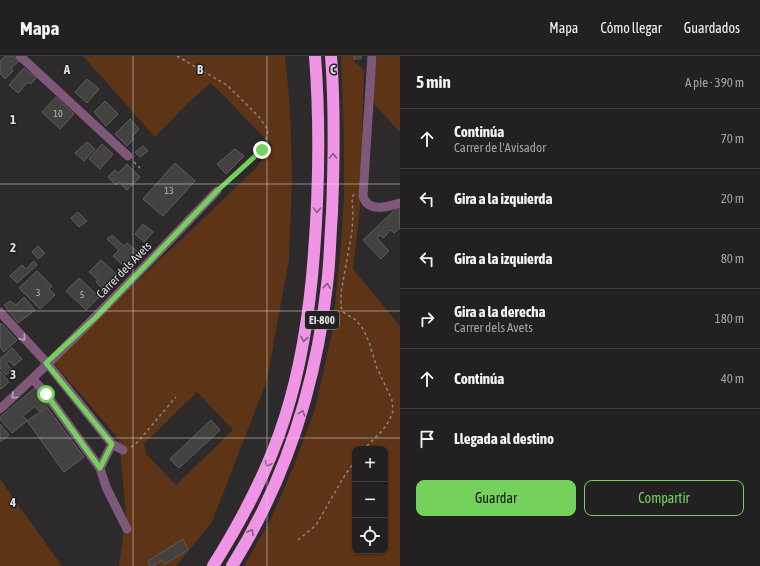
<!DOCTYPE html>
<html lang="es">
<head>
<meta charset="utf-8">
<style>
  :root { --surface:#222020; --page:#2e2d2d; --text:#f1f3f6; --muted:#a2a3a5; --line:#3f3e3e; --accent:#74d25c }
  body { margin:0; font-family:"Asap Condensed",sans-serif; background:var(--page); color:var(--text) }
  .controls { position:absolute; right:12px; bottom:12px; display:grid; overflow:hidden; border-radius:8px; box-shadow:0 1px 3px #0004 }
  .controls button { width:36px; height:36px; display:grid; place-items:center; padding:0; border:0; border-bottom:1px solid var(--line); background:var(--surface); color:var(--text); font:20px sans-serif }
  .stop { position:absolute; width:12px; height:12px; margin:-9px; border:3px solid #74d25c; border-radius:50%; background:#fff }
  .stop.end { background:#74d25c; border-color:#fff; box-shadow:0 1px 4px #0008 }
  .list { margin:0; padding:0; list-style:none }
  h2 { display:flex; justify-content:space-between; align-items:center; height:52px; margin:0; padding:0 16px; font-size:17px }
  h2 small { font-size:13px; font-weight:400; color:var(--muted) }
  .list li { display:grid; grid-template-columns:26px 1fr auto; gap:12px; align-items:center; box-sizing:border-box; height:60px; padding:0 16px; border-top:1px solid var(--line) }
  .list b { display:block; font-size:15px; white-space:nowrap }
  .list p { margin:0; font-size:13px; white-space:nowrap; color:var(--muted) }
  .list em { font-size:13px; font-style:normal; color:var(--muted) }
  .actions { display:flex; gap:8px; padding:12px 16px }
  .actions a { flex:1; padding:9px 0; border:1px solid var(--accent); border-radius:8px; text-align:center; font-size:14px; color:var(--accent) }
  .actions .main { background:var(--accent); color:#111 }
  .icon { flex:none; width:22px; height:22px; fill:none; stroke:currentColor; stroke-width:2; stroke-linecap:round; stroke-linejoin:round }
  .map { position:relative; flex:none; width:400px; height:510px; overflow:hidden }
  header { display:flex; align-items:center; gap:24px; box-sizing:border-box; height:56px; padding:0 20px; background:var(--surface); border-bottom:1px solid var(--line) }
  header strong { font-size:19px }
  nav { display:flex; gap:22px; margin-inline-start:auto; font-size:14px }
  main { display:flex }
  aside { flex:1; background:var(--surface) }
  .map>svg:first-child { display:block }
  .green { fill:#5d3415; fill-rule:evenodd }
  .building { fill:#444141; stroke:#605d5d }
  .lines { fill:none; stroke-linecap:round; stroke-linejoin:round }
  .path { stroke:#868484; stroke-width:1.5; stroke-dasharray:3 3; stroke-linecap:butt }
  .minor { stroke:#7e5879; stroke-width:9 }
  .highway { stroke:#f094e5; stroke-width:12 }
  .oneway { stroke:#8a5a83 }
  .oneway2 { stroke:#b8a8b5 }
  .route { stroke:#74d25c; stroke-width:5 }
  .grid { fill:none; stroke:#dedddd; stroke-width:1; stroke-opacity:0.55 }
  .labels { text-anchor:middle; stroke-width:3; stroke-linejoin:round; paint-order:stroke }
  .number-label { font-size:10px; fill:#b8b6b6 }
  .shield { fill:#232021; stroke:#a6a4a5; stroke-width:1 }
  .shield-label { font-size:11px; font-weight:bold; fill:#dedddd }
  .street-label { font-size:12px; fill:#dedddd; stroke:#232021 }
  .grid-label { font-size:13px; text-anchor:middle; font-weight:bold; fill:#dedddd; stroke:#232021; stroke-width:3; stroke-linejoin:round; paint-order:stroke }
</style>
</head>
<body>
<header>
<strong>Mapa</strong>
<nav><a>Mapa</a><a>Cómo llegar</a><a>Guardados</a></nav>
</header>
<main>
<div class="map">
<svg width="400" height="510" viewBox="0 0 400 510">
  <rect width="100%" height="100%" fill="#2d2a2b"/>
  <path class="green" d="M83 0H285L290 51 292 124 289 203 267 324 212 466 176 510H119L126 460 119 383 53 306 256 112 272 89 211 27 189 46 155 81ZM197 336 233 374 176 429 146 398 144 388Z
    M341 0H354V6L364 14 360 152 353 213 400 270V510H244L271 463 293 412 315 353 332 277 341 189 344 141V86ZM355 393H385V495H355Z
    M377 0H400V76L374 48 373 33Z
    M0 423 62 510H0Z"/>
  <path class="building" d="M5 0H13L19 5 11 12 13 15 5 23 0 17V5Z
    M354 0H361V3H354Z
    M24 12 36 22 31 28 28 26 18 37 9 29Z
    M87 23 99 33 87 47 75 36Z
    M56 41 74 58 60 73 42 56Z
    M105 45 118 58 106 70 94 56Z
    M130 63 139 73 132 81 134 83 127 90 115 78Z
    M87 86 95 93 84 105 75 97Z
    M102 88 113 98 100 113 89 103Z
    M143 90 148 95 140 101 135 96Z
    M235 93 244 100 226 118 217 108Z
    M175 107 195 125 163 160 143 143Z
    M127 108 140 121 127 134 119 126 116 129 108 121 115 114 118 117Z
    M399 150 400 172 394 177 391 174 383 182 380 179 377 182 389 195 381 203 363 184Z
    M78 156 87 165 79 171 71 162Z
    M143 168 153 176 144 186 135 178Z
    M112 179 124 190 127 187 138 196 125 211 113 200 119 194 107 183Z
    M38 190 45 197 38 203 32 196Z
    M101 204 117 219 103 233 96 226 98 224 89 216Z
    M34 205 37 209 17 227 10 220 22 209 26 213Z
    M37 215 52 230 49 233 55 239 40 253 19 232Z
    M79 222 99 241 86 254 66 235Z
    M24 241 35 254 18 267 4 249 10 245 16 249Z
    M1 267 17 284 4 296 0 291V268Z
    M12 292 22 303 14 310 9 305 6 307 12 314 6 319 0 312V303Z
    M0 315 9 326 1 333 0 331Z
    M36 331 49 347 39 355 35 350 23 360 27 365 12 377 0 363V361Z
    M47 351 84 401 64 416 27 365Z
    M211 364 220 374 179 412 170 403Z
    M0 368 9 379 0 386Z
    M183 483 188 494 165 508 162 504 153 510H150L148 505Z"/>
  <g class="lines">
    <path class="path" d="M177 0 227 29 260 62 268 74 266 83 262 94 223 129
      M134 106 140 112
      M354 138 352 142 353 159 352 175 341 237V251L343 256 356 264 363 273 369 286 377 312 392 344 393 355 389 365 382 375 364 393
      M131 391 135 389 176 341
      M298 484 316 469 345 419 355 405"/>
    <path class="minor" d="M20 0 128 100
      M372 0 363 140C368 157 387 151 400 147
      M0 256 47 307 112 388 123 394
      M33 323 46 338 100 412 106 431 127 473
      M0 353C75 284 146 209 217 135
      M100 412 112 388"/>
    <path class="highway" d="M213 510C243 462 268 415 285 361 302 308 310 252 314 197 319 132 320 65 315 0
      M232 510C285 425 316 330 327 229 330 206 330 181 332 157 334 105 335 52 331 0"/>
  </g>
  <defs><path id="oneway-chevron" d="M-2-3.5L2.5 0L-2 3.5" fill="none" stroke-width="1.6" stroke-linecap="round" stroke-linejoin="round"/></defs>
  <g class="oneway">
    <use href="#oneway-chevron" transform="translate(333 100) rotate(-89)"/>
    <use href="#oneway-chevron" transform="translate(317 154) rotate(92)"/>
    <use href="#oneway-chevron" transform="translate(327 230) rotate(-84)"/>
    <use href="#oneway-chevron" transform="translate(304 283) rotate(101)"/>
    <use href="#oneway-chevron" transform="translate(302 357) rotate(-73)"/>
    <use href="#oneway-chevron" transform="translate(268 408) rotate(114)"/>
    <use href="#oneway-chevron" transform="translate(251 476) rotate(-61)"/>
  </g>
  <g class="oneway2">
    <use href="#oneway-chevron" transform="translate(23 282) rotate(48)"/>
    <use href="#oneway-chevron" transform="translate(14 340) rotate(137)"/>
  </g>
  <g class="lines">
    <path class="route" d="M46 338 100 412 112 388 46 307 96 261 217 135 262 94"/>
  </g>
  <path class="grid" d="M133 0V510M267 0V510M0 128H400M0 255H400M0 382H400"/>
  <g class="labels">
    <g class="number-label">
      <text x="58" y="61">10</text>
      <text x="169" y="138">13</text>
      <text x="38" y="240">3</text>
      <text x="82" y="242">5</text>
    </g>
    <rect class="shield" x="305" y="255" width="34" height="18" rx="3"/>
    <g class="shield-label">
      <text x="322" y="268">EI-800</text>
    </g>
    <g class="street-label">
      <text transform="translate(124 214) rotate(-46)" y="4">Carrer dels Avets</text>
    </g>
  </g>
  <g class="grid-label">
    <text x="67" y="18">A</text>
    <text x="200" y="18">B</text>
    <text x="333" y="18">C</text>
    <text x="13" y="68">1</text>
    <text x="13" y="196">2</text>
    <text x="13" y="323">3</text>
    <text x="13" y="451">4</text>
  </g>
</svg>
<div class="controls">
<button>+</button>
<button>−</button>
<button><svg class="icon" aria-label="locate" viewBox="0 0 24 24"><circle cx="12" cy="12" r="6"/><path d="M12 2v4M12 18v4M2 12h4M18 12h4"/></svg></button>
</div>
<div class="stop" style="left:46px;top:338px"></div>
<div class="stop end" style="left:262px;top:94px"></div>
</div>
<aside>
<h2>5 min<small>A pie · 390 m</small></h2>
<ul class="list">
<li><svg class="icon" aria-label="ahead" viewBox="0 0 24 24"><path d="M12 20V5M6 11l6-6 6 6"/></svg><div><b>Continúa</b><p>Carrer de l'Avisador</p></div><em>70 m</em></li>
<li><svg class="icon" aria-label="left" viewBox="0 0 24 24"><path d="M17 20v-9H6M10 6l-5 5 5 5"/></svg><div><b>Gira a la izquierda</b></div><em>20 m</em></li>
<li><svg class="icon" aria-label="left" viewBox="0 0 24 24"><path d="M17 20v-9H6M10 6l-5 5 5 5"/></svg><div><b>Gira a la izquierda</b></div><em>80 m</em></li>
<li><svg class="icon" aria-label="right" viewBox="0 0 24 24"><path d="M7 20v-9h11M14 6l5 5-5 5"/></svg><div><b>Gira a la derecha</b><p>Carrer dels Avets</p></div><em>180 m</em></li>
<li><svg class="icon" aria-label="ahead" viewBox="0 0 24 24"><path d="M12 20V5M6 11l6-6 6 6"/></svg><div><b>Continúa</b></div><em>40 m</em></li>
<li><svg class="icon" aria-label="arrive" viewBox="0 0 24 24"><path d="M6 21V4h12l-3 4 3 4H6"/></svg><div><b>Llegada al destino</b></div></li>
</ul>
<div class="actions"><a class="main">Guardar</a><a>Compartir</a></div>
</aside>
</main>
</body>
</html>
